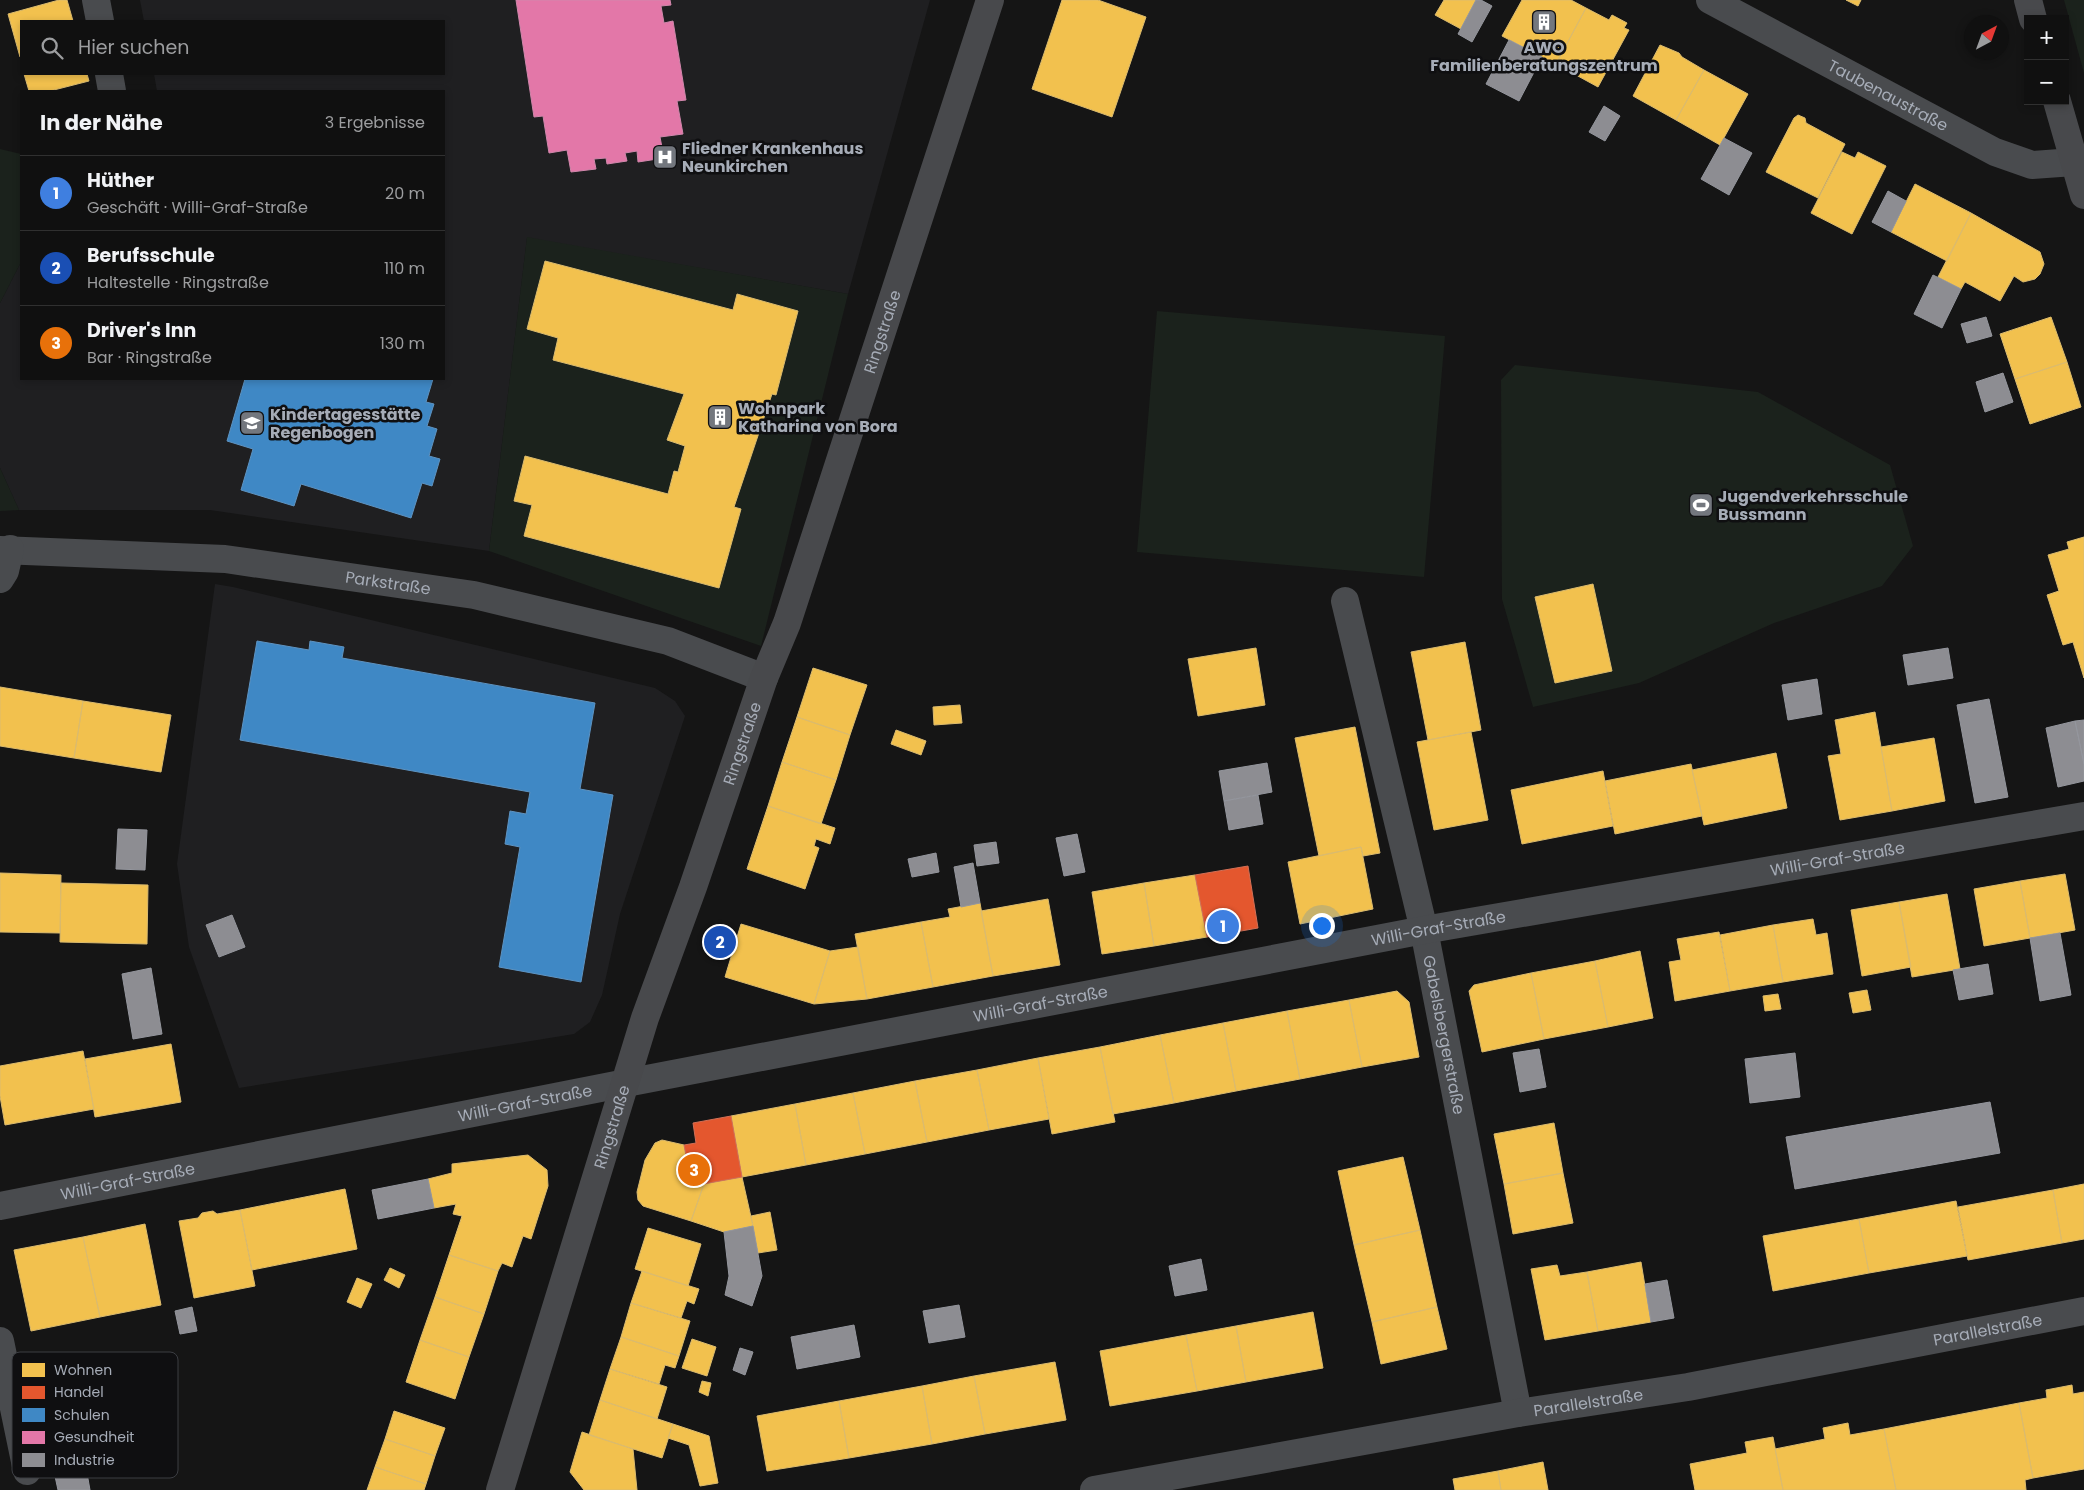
<!DOCTYPE html>
<html lang="de">
<head>
<meta charset="utf-8">
<style>
  :root { --surface:#101010; --page:#191919; --text:#f1f3f6; --muted:#9c9d9f; --line:#303030; --accent:#73777e }
  body { margin:0; font-family:Poppins,sans-serif; background:var(--page); color:var(--text) }
  .controls { position:absolute; right:15px; top:15px; display:grid; overflow:hidden; border-radius:0px; box-shadow:0 2px 8px #0003 }
  .controls button { width:45px; height:45px; display:grid; place-items:center; padding:0; border:0; border-bottom:1px solid var(--line); background:var(--surface); color:var(--text); font:25px sans-serif }
  .compass { position:absolute; left:1964px; top:15px; width:45px; height:45px; border-radius:50%; background:var(--surface); box-shadow:0 2px 8px #0003; rotate:41deg }
  .you { position:absolute; left:1321px; top:925px; width:18px; height:18px; margin:-12px; border:4px solid #fff; border-radius:50%; background:#1a73e8; box-shadow:0 0 0 8px #1a73e833 }
  .badge { display:grid; place-items:center; width:32px; height:32px; border-radius:50%; background:var(--accent); color:#fff; font-size:16px; font-weight:700 }
  .pin { position:absolute; translate:-50% -50%; border:2px solid #fff; box-shadow:0 1px 5px #0006 }
  .list { margin:0; padding:0; list-style:none }
  h2 { display:flex; justify-content:space-between; align-items:center; height:65px; margin:0; padding:0 20px; font-size:21px }
  h2 small { font-size:16px; font-weight:400; color:var(--muted) }
  .list li { display:grid; grid-template-columns:32px 1fr auto; gap:15px; align-items:center; box-sizing:border-box; height:75px; padding:0 20px; border-top:1px solid var(--line) }
  .list b { display:block; font-size:19px; white-space:nowrap }
  .list p { margin:0; font-size:16px; white-space:nowrap; color:var(--muted) }
  .list em { font-size:16px; font-style:normal; color:var(--muted) }
  .icon { flex:none; width:28px; height:28px; fill:none; stroke:currentColor; stroke-width:2; stroke-linecap:round; stroke-linejoin:round }
  .map { position:relative; flex:none; width:2084px; height:1490px; overflow:hidden }
  .search { position:absolute; background:var(--surface); box-shadow:0 2px 8px #0003; left:20px; top:20px; width:425px; height:55px; display:flex; align-items:center; gap:12px; box-sizing:border-box; padding:0 18px; border-radius:0px; color:var(--muted); font-size:19px }
  .panel { position:absolute; background:var(--surface); box-shadow:0 2px 8px #0003; left:20px; top:90px; width:425px; height:290px; border-radius:0px }
  .map>svg:first-child { display:block }
  .built { fill:#1f1f21 }
  .green { fill:#1b221c }
  .homes { fill:#f2c14e; stroke:#dbbb6e }
  .shops { fill:#e4572e; stroke:#d17057 }
  .schools { fill:#3f88c5; stroke:#5e93c1 }
  .health { fill:#e377a8; stroke:#d187ac }
  .industry { fill:#8d8d92; stroke:#94969d }
  .lines { fill:none; stroke-linecap:round; stroke-linejoin:round }
  .street { stroke:#494b4e; stroke-width:28 }
  .secondary { stroke:#48494c; stroke-width:28 }
  .labels { text-anchor:middle; stroke-width:5; stroke-linejoin:round; paint-order:stroke }
  .poi-label { font-size:16px; font-weight:bold; fill:#a6acb7; stroke:#0f0f11; text-anchor:start }
  .street-label { font-size:16px; fill:#a6acb7; stroke:#0f0f11 }
  .key { fill:#0f0f11; stroke:#3c3e43; stroke-width:1 }
  .key-label { font-size:14px; fill:#a6acb7 }
</style>
</head>
<body>
<div class="map">
<svg width="2084" height="1490" viewBox="0 0 2084 1490">
  <rect width="100%" height="100%" fill="#151515"/>
  <path class="built" d="M140 0H930L848 294 527 238 489 551 210 510H19L0 468V303L21 262V379H444V91H157L154 74H444V21H144Z
    M215 584 233 587 655 688 675 701 685 716 620 914 602 995 590 1022 574 1034 239 1088 189 947 177 864Z"/>
  <path class="green" d="M2064 0H2084V73Z
    M0 149 21 154V262L0 303Z
    M527 237 848 294 761 646 489 551Z
    M1157 311 1445 336 1424 577 1137 552Z
    M1515 365 1758 392 1890 465 1913 546 1882 586 1774 623 1639 683 1533 707 1502 599 1501 380Z
    M0 468 19 510 0 511Z"/>
  <path class="homes" d="M59 0H67L73 21H21V57H20L8 14Z
    M1062 0H1098L1146 17 1112 117 1032 89Z
    M1444 0H1476L1461 29 1435 15Z
    M1522 0H1571L1586 8 1556 64 1502 36Z
    M1846 0H1861L1858 6Z
    M1586 8 1609 20 1612 15 1627 23 1624 28 1629 30 1598 87 1556 64Z
    M1660 45 1679 53 1682 57 1704 70 1676 120 1633 96Z
    M1704 70 1748 94 1720 145 1676 120Z
    M24 74H87L89 81 50 91H29Z
    M1798 115 1805 118 1806 123 1845 144 1818 198 1766 172 1794 118Z
    M1842 152 1855 158 1858 152 1886 166 1852 234 1811 213Z
    M1915 184 1971 213 1947 261 1891 232Z
    M1971 213 2040 252 2044 264 2040 274 2035 279 2023 282 2014 276 2000 301 1965 282 1961 289 1938 277Z
    M545 261 733 310 737 294 798 311 776 395 772 394 734 507 741 509 719 588 524 536 532 505 514 501 525 456 668 494 674 471 678 472 685 446 667 440 684 394 553 360 558 338 527 329Z
    M2051 317 2067 362 2015 379 2000 334Z
    M2067 362 2081 407 2030 424 2015 379Z
    M2084 537V678L2073 642 2063 645 2047 595 2059 591 2048 555 2069 549 2067 542Z
    M1593 584 1612 671 1555 683 1535 597Z
    M1465 642 1481 730 1428 740 1411 652Z
    M1256 648 1265 705 1198 716 1188 659Z
    M813 668 867 685 850 735 797 717Z
    M0 687 83 701 74 758 0 746Z
    M83 701 171 715 161 772 74 758Z
    M960 705 962 723 934 725 933 707Z
    M1875 712 1892 811 1840 820 1828 756 1841 754 1835 720Z
    M797 717 850 735 836 780 782 762Z
    M1355 727 1380 853 1363 856 1361 847 1319 856 1295 738Z
    M896 730 926 741 921 755 891 744Z
    M1471 732 1488 820 1434 830 1417 742Z
    M1934 738 1945 801 1892 811 1881 747Z
    M1776 753 1787 808 1704 825 1692 770Z
    M782 762 836 780 821 824 768 806Z
    M1691 764 1702 816 1615 834 1605 781Z
    M1603 771 1613 826 1522 844 1511 790Z
    M768 806 835 828 830 844 816 839 814 846 819 848 805 889 747 869Z
    M1361 847 1373 909 1300 924 1288 862Z
    M0 873 61 875 60 933 0 932Z
    M2065 874 2075 930 2030 938 2020 881Z
    M1195 875 1207 937 1154 946 1144 883Z
    M2020 881 2030 938 1984 946 1974 889Z
    M61 883 148 885 147 944 60 942Z
    M1144 883 1154 946 1102 954 1092 892Z
    M1947 894 1960 969 1912 977 1899 902Z
    M1048 899 1060 965 993 976 981 911Z
    M1899 902 1911 967 1862 976 1851 910Z
    M980 903 993 976 933 987 921 922 950 917 948 909Z
    M1813 919 1816 935 1827 933 1833 974 1783 982 1773 925Z
    M921 922 933 987 867 999 855 934Z
    M741 924 830 951 814 1004 725 977Z
    M1773 925 1783 982 1730 991 1720 935Z
    M1719 932 1730 991 1675 1001 1669 962 1681 960 1677 939Z
    M858 947 867 999 814 1004 830 951Z
    M1640 951 1653 1018 1608 1027 1595 961Z
    M1595 961 1608 1027 1544 1039 1531 973Z
    M1531 973 1544 1039 1482 1052 1469 991 1474 985Z
    M1867 990 1871 1010 1853 1013 1849 993Z
    M1397 991 1409 1002 1419 1057 1362 1067 1349 1000Z
    M1778 994 1781 1009 1765 1011 1763 996Z
    M1349 1000 1362 1067 1300 1079 1287 1011Z
    M1287 1011 1300 1079 1236 1091 1223 1023Z
    M1223 1023 1236 1091 1174 1103 1160 1035Z
    M1160 1035 1174 1103 1113 1114 1100 1047Z
    M171 1044 181 1102 95 1117 85 1059Z
    M1100 1047 1115 1122 1052 1134 1038 1058Z
    M83 1051 94 1109 5 1125 0 1096V1066Z
    M1038 1058 1049 1119 989 1130 977 1070Z
    M977 1070 989 1130 927 1142 915 1081Z
    M915 1081 927 1142 865 1154 853 1093Z
    M853 1093 865 1154 806 1165 795 1104Z
    M795 1104 806 1165 742 1177 731 1116Z
    M1554 1123 1563 1173 1504 1184 1494 1134Z
    M662 1140 684 1145 692 1186 704 1184 691 1221 643 1206 638 1200 637 1192 645 1160 655 1143Z
    M528 1155 547 1170 548 1186 531 1239 523 1236 512 1267 502 1263 498 1271 449 1255 462 1216 453 1214 456 1204 434 1208 428 1179 452 1173V1164Z
    M1403 1157 1420 1230 1354 1245 1338 1171Z
    M1563 1173 1573 1223 1513 1234 1504 1184Z
    M742 1177 753 1226 724 1232 691 1221 704 1184Z
    M2084 1184V1239L2062 1243 2053 1190Z
    M345 1189 357 1249 252 1270 240 1210Z
    M2053 1190 2062 1243 1968 1260 1958 1207Z
    M1956 1201 1967 1256 1869 1273 1859 1219Z
    M240 1210 255 1286 194 1298 179 1221 198 1218 202 1213 213 1211 217 1214Z
    M770 1212 777 1250 758 1253 751 1216Z
    M1859 1219 1869 1273 1773 1291 1763 1236Z
    M145 1224 161 1305 100 1317 83 1237Z
    M648 1228 701 1244 688 1286 635 1269Z
    M1420 1230 1437 1307 1372 1322 1354 1245Z
    M83 1237 100 1317 31 1331 14 1250Z
    M449 1255 498 1271 484 1314 435 1297Z
    M1641 1262 1651 1322 1598 1331 1587 1272Z
    M1557 1265 1560 1276 1587 1272 1598 1331 1545 1340 1531 1269Z
    M390 1268 405 1275 399 1288 384 1280Z
    M642 1271 699 1289 694 1304 687 1301 681 1318 631 1303Z
    M357 1278 372 1284 361 1308 347 1302Z
    M435 1297 484 1314 469 1357 420 1340Z
    M631 1303 690 1321 679 1356 621 1337Z
    M1437 1307 1447 1349 1381 1364 1372 1322Z
    M1313 1312 1323 1368 1246 1382 1236 1326Z
    M1236 1326 1246 1382 1197 1391 1186 1335Z
    M1186 1335 1197 1391 1110 1406 1100 1351Z
    M621 1337 679 1356 675 1368 665 1365 659 1384 610 1369Z
    M692 1339 716 1347 707 1376 682 1368Z
    M420 1340 469 1357 455 1399 406 1382Z
    M1055 1362 1066 1420 985 1434 974 1376Z
    M610 1369 667 1387 657 1419 600 1400Z
    M974 1376 985 1434 932 1444 922 1386Z
    M702 1381 711 1383 708 1396 699 1392Z
    M2072 1385 2073 1394 2084 1392V1469L2033 1478 2019 1403 2047 1398 2046 1390Z
    M922 1386 932 1444 849 1458 839 1401Z
    M600 1400 673 1424 662 1458 589 1435Z
    M839 1401 849 1458 767 1471 757 1416Z
    M2019 1403 2033 1478 2025 1480 2026 1490H1896L1884 1429Z
    M394 1411 445 1428 435 1456 385 1439Z
    M1848 1423 1850 1435 1884 1429 1896 1490H1783L1775 1449 1825 1439 1823 1428Z
    M673 1424 709 1436 718 1483 700 1486 689 1445 668 1438Z
    M582 1432 633 1449 637 1490H584L570 1472Z
    M1773 1437 1783 1490H1695L1690 1464 1747 1453 1745 1442Z
    M385 1439 435 1456 426 1484 375 1467Z
    M1543 1462 1548 1490H1501L1498 1471Z
    M375 1467 426 1484 424 1490H367Z
    M1498 1471 1501 1490H1455L1453 1479Z"/>
  <path class="shops" d="M1248 866 1258 928 1207 937 1195 875Z
    M731 1116 742 1177 692 1186 684 1145 696 1143 693 1123Z"/>
  <path class="schools" d="M245 379H433L426 402 434 404 427 426 437 429 429 456 440 459 432 486 422 483 411 518 301 484 294 506 241 490 253 449 227 441Z
    M257 641 309 650 310 641 344 647 342 658 595 703 580 789 613 795 581 982 499 967 520 847 505 844 510 811 526 814 530 792 240 740Z"/>
  <path class="health" d="M516 0H670L671 5 661 6 664 23 673 21 686 100 677 101 683 134 660 137 664 158 638 162 637 151 625 153 627 161 607 164 606 158 594 159 596 169 571 172 567 150 549 153 543 116 534 117Z"/>
  <path class="industry" d="M1476 0H1481L1492 6 1472 42 1458 34Z
    M1509 40 1542 57 1519 101 1486 84Z
    M1604 106 1620 116 1605 141 1589 132Z
    M1724 138 1752 153 1729 195 1701 179Z
    M1888 191 1906 201 1891 232 1872 222Z
    M1933 275 1961 289 1942 328 1914 314Z
    M1986 317 1992 336 1967 343 1961 324Z
    M2003 373 2013 402 1985 412 1976 382Z
    M1948 648 1953 678 1908 685 1903 655Z
    M1817 679 1822 714 1788 720 1782 685Z
    M1989 699 2008 797 1975 803 1957 705Z
    M2084 720V764L2075 721Z
    M2075 721 2084 764V781L2058 787 2046 728Z
    M1267 763 1272 792 1224 801 1219 771Z
    M1258 795 1263 824 1229 830 1224 801Z
    M118 829 147 830 145 870 116 869Z
    M1077 834 1085 872 1064 876 1056 838Z
    M996 842 999 863 977 866 974 845Z
    M936 853 939 872 912 877 908 859Z
    M973 863 980 903 961 907 954 867Z
    M232 915 245 947 219 957 206 925Z
    M2060 933 2071 995 2040 1001 2030 938Z
    M1988 964 1993 994 1959 1000 1953 970Z
    M151 968 162 1034 133 1039 122 974Z
    M1539 1049 1546 1087 1520 1092 1513 1053Z
    M1795 1053 1800 1097 1750 1103 1745 1059Z
    M1990 1102 2000 1153 1795 1189 1786 1137Z
    M428 1179 434 1208 378 1219 372 1190Z
    M753 1226 762 1276 752 1306 725 1295 729 1276 724 1232Z
    M1201 1259 1207 1290 1175 1296 1169 1266Z
    M1667 1280 1674 1318 1651 1322 1645 1284Z
    M959 1305 965 1337 929 1343 923 1311Z
    M192 1307 197 1331 180 1334 175 1311Z
    M854 1325 860 1357 797 1369 791 1337Z
    M740 1348 753 1352 745 1375 733 1370Z
    M85 1462 90 1490H58L53 1467Z"/>
  <g class="lines">
    <g class="street">
      <path d="M96 0 100 21"/>
      <path id="s1" d="M1710 0 1995 152 2032 165 2074 162"/>
      <path d="M109 74 112 91"/>
      <path id="s2" d="M0 550 225 559 474 595 668 641 764 678"/>
      <path d="M0 579 5 571 10 549"/>
      <path id="s3" d="M1345 601 1424 930 1518 1413"/>
      <path id="s4" d="M0 1206 626 1083 1424 930 2084 816"/>
      <path d="M0 1341 27 1471"/>
      <path id="s5" d="M1094 1490 1518 1413 1688 1387 2084 1311"/>
    </g>
    <g class="secondary">
      <path d="M2028 0 2033 19"/>
      <path d="M2057 101 2084 195"/>
      <path id="s6" d="M500 1490 645 1018 693 887 764 678 787 623 990 0"/>
    </g>
  </g>
  <defs>
    <symbol id="building-square" viewBox="-11 -11 22 22"><rect x="-9" y="-9" width="18" height="18" rx="4" fill="#73777e" stroke="#0f0f11"/><path d="M-4-6H4V6H1V3H-1V6H-4ZM-2.5-4.3h1.7v1.8h-1.7ZM.8-4.3h1.7v1.8H.8ZM-2.5-1h1.7V.8h-1.7ZM.8-1h1.7V.8H.8Z" fill="#fff"/></symbol>
    <symbol id="hospital-square" viewBox="-11 -11 22 22"><rect x="-9" y="-9" width="18" height="18" rx="4" fill="#73777e" stroke="#0f0f11"/><path d="M-5-5h3v3.5h4V-5h3V5h-3V1.5h-4V5h-3Z" fill="#fff"/></symbol>
    <symbol id="school-square" viewBox="-11 -11 22 22"><rect x="-9" y="-9" width="18" height="18" rx="4" fill="#73777e" stroke="#0f0f11"/><path d="M0-5L7-2L0 1L-7-2ZM-4 1L0 2.5L4 1V4Q0 6-4 4Z" fill="#fff"/></symbol>
    <symbol id="stadium-square" viewBox="-11 -11 22 22"><rect x="-9" y="-9" width="18" height="18" rx="4" fill="#73777e" stroke="#0f0f11"/><path d="M0-5a6.5 5 0 1 0 0 10a6.5 5 0 1 0 0-10ZM-3.5-1.8h7v3.6h-7Z" fill="#fff"/></symbol>
  </defs>
  <g fill-rule="evenodd">
    <use href="#building-square" x="1530" y="8" width="28" height="28"/>
    <use href="#hospital-square" x="651" y="143" width="28" height="28"/>
    <use href="#building-square" x="706" y="403" width="28" height="28"/>
    <use href="#school-square" x="238" y="409" width="28" height="28"/>
    <use href="#stadium-square" x="1687" y="491" width="28" height="28"/>
  </g>
  <g class="labels">
    <g class="poi-label">
      <text x="1544" y="53" text-anchor="middle">AWO<tspan x="1544" dy="18">Familienberatungszentrum</tspan></text>
      <text x="682" y="154">Fliedner Krankenhaus<tspan x="682" dy="18">Neunkirchen</tspan></text>
      <text x="738" y="414">Wohnpark<tspan x="738" dy="18">Katharina von Bora</tspan></text>
      <text x="270" y="420">Kindertagesstätte<tspan x="270" dy="18">Regenbogen</tspan></text>
      <text x="1718" y="502">Jugendverkehrsschule<tspan x="1718" dy="18">Bussmann</tspan></text>
    </g>
    <g class="street-label">
      <text dy="6" stroke="none"><textPath href="#s1" startOffset="202">Taubenaustraße</textPath></text>
      <text dy="6" stroke="none"><textPath href="#s6" startOffset="1220">Ringstraße</textPath></text>
      <text dy="6" stroke="none"><textPath href="#s2" startOffset="390">Parkstraße</textPath></text>
      <text dy="6" stroke="none"><textPath href="#s6" startOffset="785">Ringstraße</textPath></text>
      <text dy="6" stroke="none"><textPath href="#s4" startOffset="1870">Willi-Graf-Straße</textPath></text>
      <text dy="6" stroke="none"><textPath href="#s4" startOffset="1465">Willi-Graf-Straße</textPath></text>
      <text dy="6" stroke="none"><textPath href="#s4" startOffset="1060">Willi-Graf-Straße</textPath></text>
      <text dy="6" stroke="none"><textPath href="#s3" startOffset="445">Gabelsbergerstraße</textPath></text>
      <text dy="6" stroke="none"><textPath href="#s4" startOffset="535">Willi-Graf-Straße</textPath></text>
      <text dy="6" stroke="none"><textPath href="#s6" startOffset="380">Ringstraße</textPath></text>
      <text dy="6" stroke="none"><textPath href="#s4" startOffset="130">Willi-Graf-Straße</textPath></text>
      <text dy="6" stroke="none"><textPath href="#s5" startOffset="908">Parallelstraße</textPath></text>
      <text dy="6" stroke="none"><textPath href="#s5" startOffset="502">Parallelstraße</textPath></text>
    </g>
  </g>
  <rect x="12" y="1352" width="166" height="126" rx="8" class="key"/>
  <rect x="22" y="1363" width="23" height="14" fill="#f2c14e"/>
  <rect x="22" y="1386" width="23" height="13" fill="#e4572e"/>
  <rect x="22" y="1408" width="23" height="14" fill="#3f88c5"/>
  <rect x="22" y="1431" width="23" height="13" fill="#e377a8"/>
  <rect x="22" y="1453" width="23" height="14" fill="#8d8d92"/>
  <g class="key-label">
    <text x="54" y="1375">Wohnen</text>
    <text x="54" y="1397">Handel</text>
    <text x="54" y="1420">Schulen</text>
    <text x="54" y="1442">Gesundheit</text>
    <text x="54" y="1465">Industrie</text>
  </g>
</svg>
<div class="controls">
<button>+</button>
<button>−</button>
</div>
<svg class="compass" viewBox="-18 -18 36 36"><path d="M0-13l5 13h-10z" fill="#e53935"/><path d="M0 13l5-13h-10z" fill="#9c9d9f"/></svg>
<div class="you"></div>
<div class="pin badge" style="left:1223px;top:926px;background:#3f7fe0">1</div>
<div class="pin badge" style="left:720px;top:942px;background:#1a4fb4">2</div>
<div class="pin badge" style="left:694px;top:1170px;background:#e8710a">3</div>
<div class="search"><svg class="icon" aria-label="search" viewBox="0 0 24 24"><circle cx="10" cy="10" r="6"/><path d="M15 15l6 6"/></svg>Hier suchen</div>
<section class="panel">
<h2>In der Nähe<small>3 Ergebnisse</small></h2>
<ul class="list">
<li><span class="badge" style="background:#3f7fe0">1</span><div><b>Hüther</b><p>Geschäft · Willi-Graf-Straße</p></div><em>20 m</em></li>
<li><span class="badge" style="background:#1a4fb4">2</span><div><b>Berufsschule</b><p>Haltestelle · Ringstraße</p></div><em>110 m</em></li>
<li><span class="badge" style="background:#e8710a">3</span><div><b>Driver's Inn</b><p>Bar · Ringstraße</p></div><em>130 m</em></li>
</ul>
</section>
</div>
</body>
</html>
